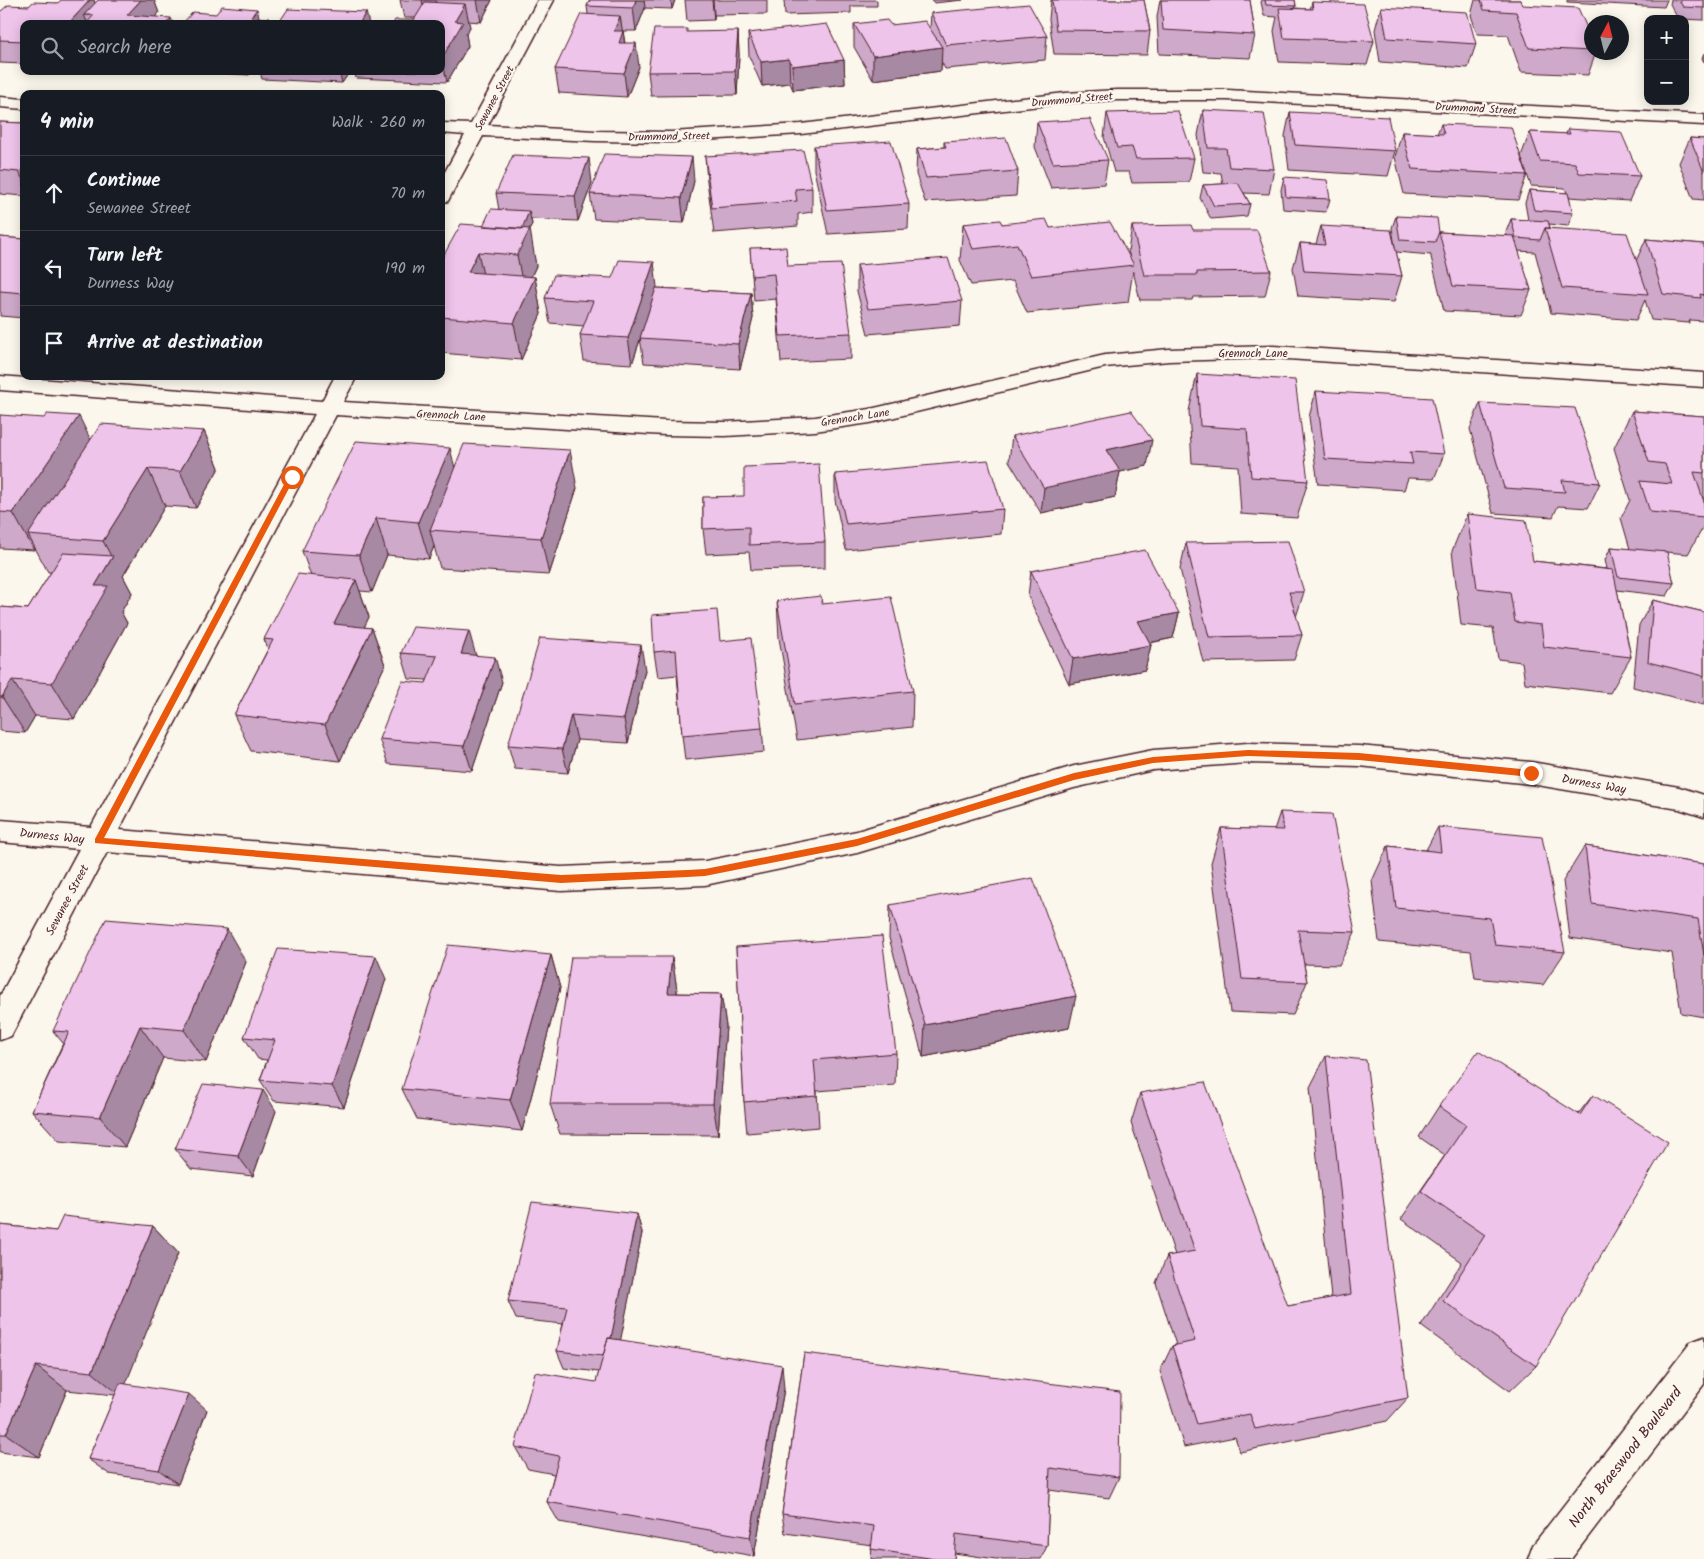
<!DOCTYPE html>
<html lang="en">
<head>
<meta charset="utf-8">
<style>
  :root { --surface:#171b24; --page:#242831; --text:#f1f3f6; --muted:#9ea1a6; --line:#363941 }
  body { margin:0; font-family:Kalam,sans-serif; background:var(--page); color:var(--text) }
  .controls { position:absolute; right:15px; top:15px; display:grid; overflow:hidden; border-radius:10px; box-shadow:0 2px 12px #0003 }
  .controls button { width:45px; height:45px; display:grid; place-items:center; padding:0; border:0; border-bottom:1px solid var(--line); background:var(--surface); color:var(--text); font:25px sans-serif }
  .compass { position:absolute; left:1584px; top:15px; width:45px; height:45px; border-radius:50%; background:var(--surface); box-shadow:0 2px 12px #0003; rotate:7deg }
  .stop { position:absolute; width:15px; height:15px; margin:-11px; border:4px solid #ea580c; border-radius:50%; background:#fff }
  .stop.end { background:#ea580c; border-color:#fff; box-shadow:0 1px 5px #0008 }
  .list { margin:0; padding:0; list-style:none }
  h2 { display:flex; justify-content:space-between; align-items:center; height:65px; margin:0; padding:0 20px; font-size:21px }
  h2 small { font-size:16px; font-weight:400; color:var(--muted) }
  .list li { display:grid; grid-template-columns:32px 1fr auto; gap:15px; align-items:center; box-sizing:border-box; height:75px; padding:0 20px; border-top:1px solid var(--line) }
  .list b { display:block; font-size:19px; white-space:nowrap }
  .list p { margin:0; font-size:16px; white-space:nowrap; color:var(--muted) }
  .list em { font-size:16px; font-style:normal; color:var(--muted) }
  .icon { flex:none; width:28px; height:28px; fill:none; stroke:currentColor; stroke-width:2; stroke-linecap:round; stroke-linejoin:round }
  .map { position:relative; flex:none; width:1704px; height:1559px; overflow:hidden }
  .search { position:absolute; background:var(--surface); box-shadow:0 2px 12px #0003; left:20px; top:20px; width:425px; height:55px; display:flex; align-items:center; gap:12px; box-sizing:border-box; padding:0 18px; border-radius:10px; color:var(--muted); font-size:19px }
  .panel { position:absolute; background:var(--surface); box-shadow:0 2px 12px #0003; left:20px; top:90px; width:425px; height:290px; border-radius:10px }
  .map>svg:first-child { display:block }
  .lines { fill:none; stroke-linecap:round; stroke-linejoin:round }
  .minor-casing { stroke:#4a1f2b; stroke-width:3 }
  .major-casing { stroke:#4a1f2b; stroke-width:3 }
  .minor { fill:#fbf7ec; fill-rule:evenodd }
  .major { fill:#fbf7ec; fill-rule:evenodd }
  .wall { fill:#cea9ca; stroke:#4a1f2b }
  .shaded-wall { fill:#a789a4; stroke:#4a1f2b }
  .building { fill:#efc4eb; stroke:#4a1f2b }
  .route { fill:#ea580c }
  .labels { text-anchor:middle; stroke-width:4.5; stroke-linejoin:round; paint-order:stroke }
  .far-street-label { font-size:11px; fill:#4a1f2b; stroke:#fbf7ec }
  .street-label { font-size:12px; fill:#4a1f2b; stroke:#fbf7ec }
  .near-street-label { font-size:15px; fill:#4a1f2b; stroke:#fbf7ec }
</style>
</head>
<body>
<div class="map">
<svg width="1704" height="1559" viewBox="0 0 1704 1559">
  <rect width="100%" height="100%" fill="#fbf7ec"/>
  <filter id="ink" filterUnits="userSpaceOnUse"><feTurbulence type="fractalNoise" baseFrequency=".02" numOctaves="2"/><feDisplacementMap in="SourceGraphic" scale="10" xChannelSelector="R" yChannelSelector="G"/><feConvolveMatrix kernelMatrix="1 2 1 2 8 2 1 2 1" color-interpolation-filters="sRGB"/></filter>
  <g filter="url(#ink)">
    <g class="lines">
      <defs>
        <path id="minor" d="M538 0H554L488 125 595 131 671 132 801 124 1065 93 1117 90H1227L1704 115V125L1227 100H1117L1065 103 801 134 671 142 595 141 483 136 450 197 448 201 441 203V179L465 135 441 133V123L471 124Z
          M0 97 24 99V109L0 107Z
          M1273 346 1704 373V387L1273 358 1169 361 1105 367 870 423 815 431 725 436 665 435 336 415 119 830 561 867 705 861 857 831 1074 766 1153 750 1248 743 1359 746 1531 762 1679 787 1704 795V817L1679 809 1531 784 1359 766 1248 763 1153 770 1074 788 857 853 705 885 561 891 107 852 11 1036 0 1040V996L79 849 0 842V820L91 827 315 414 0 390V376L322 401 335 376H357L343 402 665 421 725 422 815 417 870 409 1105 355 1169 349Z"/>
        <path id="major" d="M1704 1337V1384L1571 1559H1528L1533 1545 1691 1342Z"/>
      </defs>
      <use href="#minor" class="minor-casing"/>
      <use href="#major" class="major-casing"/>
      <use href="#minor" class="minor"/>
      <use href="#major" class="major"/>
    </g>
    <path class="wall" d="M61 0H94L95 3 98 0H154L159 13 155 17 173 24H24V64L0 63V12L29 6 58 3Z
      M400 0H492L481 22 468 21 470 27 466 34 468 46 447 82 356 78 354 71H441V24L414 20 415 18H404Z
      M590 0H675L672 9 645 8 636 31H622H623L625 43 639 67 627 97 559 93 555 69 588 14 587 6Z
      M685 0H767V14L714 15V20L687 21Z
      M784 0H877V6H851V13L785 15Z
      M932 0H963L934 3Z
      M1051 0H1144L1150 31 1147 55 1054 54 1049 19Z
      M1160 0H1250L1255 35 1250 58 1159 54 1157 17Z
      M1262 0H1295L1296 6 1295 8 1310 9 1312 2 1374 41 1367 65 1279 62 1274 31 1277 17 1264 16 1261 2Z
      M1475 0H1520L1522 5 1592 51V52H1596L1588 75 1521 72 1508 35 1477 34 1471 15Z
      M1567 0H1667L1664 7 1567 2Z
      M1671 0H1704V20L1678 19 1670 4Z
      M1381 7 1476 44 1468 68 1380 62 1375 30Z
      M931 13 1047 36 1045 60 945 69 941 61V71L873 80 854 47V24L930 29Z
      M738 31 739 55 737 95 651 96 648 72Z
      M748 33 844 60 845 84 793 90 790 83 762 86 749 56Z
      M1704 53V62L1702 58Z
      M191 71H252L249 75Z
      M260 71H350L342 83 262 79Z
      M1203 110 1274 169 1269 194 1244 193 1250 204 1247 216 1211 219 1200 198 1203 185 1223 184 1221 173 1203 172 1198 135Z
      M1290 112 1395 151 1388 176 1289 170 1285 136Z
      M1107 113 1194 158 1189 182 1132 183 1129 172H1114L1104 137Z
      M0 122 24 123V196L0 194Z
      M1037 122 1108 160 1104 184 1051 188 1035 147Z
      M1441 124 1527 175 1518 200 1404 194 1395 157 1402 132 1437 134Z
      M1568 129 1640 176 1629 201 1569 197 1573 213 1568 226 1549 224 1550 228 1636 261 1646 239 1704 244V321L1690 320 1689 323 1651 320 1645 300 1636 320 1551 313 1535 252 1518 251 1531 290 1521 315 1444 311 1431 257V255L1396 252 1402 276 1394 302 1298 296 1293 268 1300 243 1316 244 1321 226 1395 247 1392 228 1396 216 1439 232 1507 236 1506 232 1511 219 1528 220 1525 203 1529 190 1567 193 1565 188 1531 186 1521 156 1530 132 1566 134Z
      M1690 138 1704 139V200L1693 199 1679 163Z
      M944 142 1018 171 1016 196 925 202 916 174 917 149 944 147Z
      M814 146 909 204 908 229 828 234 814 170Z
      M705 156 812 188V212L798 214V226L714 233 707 181Z
      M1284 177 1330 199 1326 212 1283 209 1281 190Z
      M694 181 684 223 594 219 590 194Z
      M592 183 578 221 531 219 532 224 529 229 536 266 531 277H535L541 314 521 360 441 353V260L483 226 499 210 496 193Z
      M963 224H1002L1050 228 1130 258 1128 251 1132 226 1193 230 1271 271 1265 296 1193 297 1192 300H1140L1133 271 1128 302 1027 313 1013 281 971 285 960 260Z
      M0 237 24 239V318L0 316Z
      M750 248 851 333V359L781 362 776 299 754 301Z
      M857 265 962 301 960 326 868 334 857 291Z
      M657 288 751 293 753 318 740 369 644 363 640 338 643 331 632 364 584 361 580 335 584 326 550 323 545 298Z
      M1197 374 1308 481 1297 518 1241 514 1238 466 1192 463 1189 411Z
      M1316 391 1444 454 1434 479 1408 478 1404 490 1318 484 1309 417Z
      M1480 403 1600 483 1588 508 1558 506 1553 517 1493 513 1470 429Z
      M1632 411 1704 416V526L1688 554 1666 552 1674 583 1667 596 1617 590 1631 657 1610 693 1525 683 1522 662 1498 659 1493 628 1461 625 1452 551 1467 514 1533 561 1607 569 1605 560 1611 547 1630 549 1621 518 1630 500 1614 448Z
      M0 415 91 439 204 431 219 468 196 508 165 506 123 576 132 593 121 612 127 623 74 719 35 716 25 733 0 731V607L28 609 51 572H48L35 548 34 550 0 548Z
      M1012 436 1147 466 1120 472 1115 497 1041 513 1009 461Z
      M455 467 577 488 549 575 440 568 434 546 429 559 387 555 372 592 360 591 369 617 364 627 372 628 385 665 340 761 251 751 234 715 268 649 264 639 311 576 302 551Z
      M835 474 1003 509 1001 534 846 550 835 500Z
      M703 497 825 542V568L751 570 749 552 706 554 703 529Z
      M1186 543 1304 592 1296 617 1302 635 1294 660 1203 662 1180 569Z
      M1031 571 1179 613 1173 638 1150 643 1151 645 1145 670 1069 684 1028 596Z
      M1653 600 1704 612V705L1633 687 1639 625Z
      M777 601 913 691 912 727 797 740 779 638Z
      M720 641 762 728 764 752 685 760 682 735 677 675 658 677 654 652Z
      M401 653 476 655 502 682 472 771 388 764 379 739 426 683 427 680 409 679Z
      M645 670 628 743 577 740 568 773 515 769 508 745Z
      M1280 812 1355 932 1339 965 1304 964 1307 982 1293 1015 1230 1012 1211 863 1221 828 1274 830Z
      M1438 827 1565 952 1543 985 1475 978 1471 951 1379 942 1372 881 1388 846 1426 850Z
      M1585 846 1704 864V1017L1681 1013 1672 953 1570 938 1563 881Z
      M890 905 1069 1028 923 1057 889 938Z
      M736 947 896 1053 895 1085 817 1091 819 1127 747 1133 744 1102Z
      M551 955 560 988 522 1131 417 1119 402 1089Z
      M672 957 677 990V993L721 994 726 1026 718 1135 560 1134 550 1104Z
      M246 962 206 1062 163 1058 125 1147 59 1141 32 1111 63 1043 53 1031Z
      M386 979 344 1107 274 1101 260 1080 267 1060 258 1059 244 1037Z
      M1326 1056 1408 1398 1387 1421 1240 1452 1235 1437 1184 1447 1160 1371 1172 1346 1176 1345 1156 1283 1167 1256 1175 1255 1131 1123 1140 1093 1288 1306 1331 1298 1310 1087Z
      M1593 1095 1536 1366 1510 1391 1421 1326 1462 1262 1401 1219 1445 1155 1419 1137 1439 1106 1578 1114Z
      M276 1111 253 1176 191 1169 175 1149Z
      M637 1214 642 1233 620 1340 784 1389 754 1556 559 1522 547 1502 554 1474 528 1469 515 1447 596 1382 599 1372 564 1368 557 1351 563 1324 516 1319 508 1301Z
      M0 1225 56 1231 153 1226 178 1253 125 1384 207 1410 178 1484 109 1474 88 1459 115 1395 67 1390 39 1457 0 1452Z
      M804 1353 1119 1477 1109 1498 1049 1490 1047 1546 1041 1559H996L954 1553V1559H871L872 1545 785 1533 782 1514Z"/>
    <path class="shaded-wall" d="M90 0H94L101 20 94 15H84L88 24H68Z
      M141 0H154L159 13 149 24 127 15Z
      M422 0H435L436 1 426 19Z
      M477 0H492L481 22Z
      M636 0H644L645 8 636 31 633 8Z
      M671 0H675L672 9Z
      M712 0H713L714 15V20Z
      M465 4 470 27 466 34 468 46 447 82 442 58 455 21Z
      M257 9 261 24 251 17Z
      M366 12 369 24H359Z
      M620 16 623 34V31L626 55 620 47 614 31Z
      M171 18 173 24H166Z
      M269 18 271 24H264Z
      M738 31 739 55 737 95 735 71Z
      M636 43 639 67 627 97 624 73Z
      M942 47 941 71 873 80V56Z
      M789 59 790 83 762 86 761 62Z
      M844 60 845 84 793 90 792 66Z
      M248 71H252L249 75Z
      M339 71H350L342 83Z
      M692 157 694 181 684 223 681 198Z
      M589 158 592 183 578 221 575 196Z
      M24 167V182L19 172Z
      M529 211 532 224 527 234 530 229 536 266 524 291 517 255 519 236Z
      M478 252 486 288 468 272Z
      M654 262 657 287 632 364 628 338Z
      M535 277 541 314 521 360 514 323Z
      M751 293 753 318 740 369 738 344Z
      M79 416 97 453 28 535 35 548 34 550 13 513Z
      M204 431 219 468 196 508 180 471Z
      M1152 440 1147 466 1120 472 1115 497 1041 513 1044 488 1106 450Z
      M450 448 459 485 430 530 434 546 429 559 418 522Z
      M570 450 577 488 549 575 541 538Z
      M148 469 165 506 123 576 132 593 121 612 127 623 74 719 52 683 95 586 112 558 103 541Z
      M376 518 387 555 372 592 359 555Z
      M356 580 369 617 348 661 334 624Z
      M1179 613 1173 638 1133 646 1138 621Z
      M372 628 385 665 340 761 325 725Z
      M469 631 476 656 461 654Z
      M641 645 645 670 628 743 624 719Z
      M1151 645 1145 670 1069 684 1073 659Z
      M495 657 502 682 472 771 464 746Z
      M12 680 35 716 25 733 2 697Z
      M571 715 577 740 568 773 562 749Z
      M227 929 246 962 206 1062 184 1030Z
      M551 955 560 988 522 1131 510 1100Z
      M376 956 386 979 344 1107 332 1086Z
      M672 957 677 990 674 1026 668 993Z
      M721 994 726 1026 718 1135 713 1104Z
      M1076 996 1069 1028 923 1057 925 1025Z
      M140 1026 163 1058 125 1147 100 1117Z
      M263 1090 276 1111 253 1176 238 1156Z
      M637 1214 642 1233 614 1373 607 1356Z
      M153 1226 178 1253 121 1396 92 1372Z
      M782 1365 784 1389 754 1556 750 1537Z
      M36 1366 67 1390 39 1457 6 1434Z
      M189 1394 207 1410 178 1484 159 1470Z"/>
    <path class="building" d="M61 0H90L68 24H24V41L0 40V12L8 5 29 6 33 2 58 3Z
      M98 0H141L127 15 171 18 166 24H86L94 15H84Z
      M590 0H636L633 8 587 6Z
      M1052 0H1144L1150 31 1056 30Z
      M1161 0H1250L1255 35 1163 30Z
      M1265 0H1295L1296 6 1266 5Z
      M1481 0H1520L1522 5 1578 8 1592 39V51L1529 48 1516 12 1484 10Z
      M1679 0H1704V8L1683 7Z
      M425 2 465 4 455 21 463 22 442 58H441V24H393L395 20H414Z
      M1312 2 1364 4 1374 41 1284 38 1279 8 1313 9Z
      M1029 4 1047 36 946 45 931 13Z
      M222 6 257 9 251 17 269 18 264 24H182L193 12 216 14Z
      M1381 7 1467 12 1476 44 1387 38Z
      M288 9 366 12 359 24H278Z
      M581 14 620 16 614 31H623L619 43H636L624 73 555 69Z
      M887 20 891 25 925 21 942 47 873 56 854 24Z
      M827 24 844 60 792 66 789 59 761 62 748 33Z
      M654 29H687V32L738 31 735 71 648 72Z
      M1203 110 1264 113 1274 169 1229 167 1226 148H1208Z
      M1178 111 1194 158 1136 159 1132 147 1117 148 1107 113Z
      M1290 112 1388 117 1395 151 1295 145Z
      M1090 119 1108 160 1053 163 1037 122Z
      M0 122 24 123V167L19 172 0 170Z
      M1441 124 1511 127 1527 175 1412 169 1402 132 1444 134Z
      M1568 129 1621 132 1640 176 1579 173 1575 163 1540 161 1530 132 1570 134Z
      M1006 138 1018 171 926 178 917 149 946 147 944 142Z
      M1690 138 1704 139V172Z
      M891 141 909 204 827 210 814 146Z
      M803 150 812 188 795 189 797 201 712 208 705 156Z
      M604 154 692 157 681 198 590 194Z
      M513 155 589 158 575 196 496 193Z
      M1284 177 1327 180 1330 199 1286 197Z
      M1238 183 1250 204 1214 206 1203 185Z
      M1529 190 1568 193 1573 213 1534 210Z
      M491 209 529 211 522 229 483 226Z
      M1396 216 1437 218 1439 232 1435 242 1400 240Z
      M1046 219 1050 228 1110 222 1134 265 1031 276 1017 244 973 249 963 224 1000 220 1002 224Z
      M1511 219 1548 221 1550 228H1545L1540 240 1516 238Z
      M461 224 530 229 517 255 478 252 468 272 535 277 514 323 441 317V260Z
      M1191 225 1193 230H1257L1271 271 1197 272V275H1144L1132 226Z
      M1321 226 1391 230 1402 276 1304 271 1300 243 1325 245Z
      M1545 228 1627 233 1648 294 1562 288Z
      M1439 232 1514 236 1531 290 1453 286Z
      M0 237 24 239V293L0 291Z
      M1646 239 1704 244V295L1700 294 1701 298 1663 294Z
      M786 247 788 266 841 264 851 333 780 336 774 274 752 276 750 248Z
      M948 258 962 301 868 309 857 265Z
      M619 260 654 262 628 338 580 335 593 301 545 298 554 275 612 278Z
      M656 288 751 293 738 344 640 338Z
      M1197 374 1295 380 1308 481 1251 477 1247 429 1200 426Z
      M1316 391 1432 398 1444 454 1410 452 1413 464 1325 459Z
      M1480 403 1575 408 1600 483 1562 480 1565 492 1504 488Z
      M1131 411 1152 440 1106 450 1120 471 1044 488 1012 436Z
      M1632 411 1704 416V473L1694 472 1704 502V517L1650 512 1640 481 1672 484 1665 464 1649 462Z
      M47 414 79 416 13 513 0 512V415L44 418Z
      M101 424 204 431 180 471 148 469 103 541 28 535Z
      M356 441 450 448 418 522 376 518 359 555 302 551Z
      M464 444 570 450 541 538 430 530Z
      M988 460 1003 509 846 524 835 474Z
      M819 464 825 542 749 545V527L703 529V497L744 496V467Z
      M1467 514 1526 520 1533 561 1613 570 1631 657 1544 647 1541 625 1515 622 1510 592 1477 588Z
      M1288 541 1304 592H1289L1302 635 1209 637 1186 543Z
      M1611 547 1667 552 1674 583 1618 577Z
      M1145 550 1179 613 1138 621 1151 645 1073 659 1031 571Z
      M63 553 113 556 95 586H108L52 683 12 680 2 697H0V607L28 609Z
      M298 574 356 580 334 624 372 628 325 725 234 715 273 640 264 639Z
      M821 596 822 604 891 597 913 691 795 704 777 601Z
      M1653 600 1704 612V676L1648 662Z
      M717 610 720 641 751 638 762 728 682 735 676 650 654 652 652 615Z
      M413 627 469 631 461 654 495 657 464 746 379 739 402 681 426 683 437 656 401 653Z
      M540 638 641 645 624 719 571 715 562 749 508 745Z
      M1280 812 1332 814 1355 932 1298 930 1307 982 1242 979 1221 828 1284 830Z
      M1438 827 1542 837 1565 952 1495 945 1490 918 1396 908 1388 846 1441 852Z
      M1585 846 1704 864V955L1698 919 1592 904Z
      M1033 878 1076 996 925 1025 890 905Z
      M106 919 227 929 184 1030 140 1026 100 1117 32 1111 69 1032 53 1031Z
      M882 936 896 1053 814 1060 817 1096 744 1102 736 947Z
      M448 945 551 955 510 1100 402 1089Z
      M278 949 376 956 332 1086 260 1080 275 1040 244 1037Z
      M571 957H672L668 993 721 994 713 1104H550Z
      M1478 1051 1580 1115 1593 1095 1668 1142 1536 1366 1443 1301 1485 1235 1421 1191 1466 1125 1439 1106Z
      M1326 1056 1366 1060 1408 1398 1255 1429 1250 1414 1197 1424 1172 1346 1195 1341 1167 1256 1195 1251 1140 1093 1205 1082 1288 1306 1351 1294Z
      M203 1084 263 1090 238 1156 175 1149Z
      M532 1202 637 1214 611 1338H608L603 1356 557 1351 567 1307 508 1301Z
      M63 1216 153 1226 92 1372 36 1366 6 1434H0V1225L56 1231Z
      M608 1338 782 1365 750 1537 547 1502 559 1456 515 1447 535 1372 596 1382Z
      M804 1353 1120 1392 1119 1477 1050 1468 1047 1546 956 1534 954 1559H935L871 1549 874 1526 782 1514Z
      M120 1383 189 1394 159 1470 88 1459Z"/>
  </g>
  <path class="route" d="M292 475 295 477 104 838 561 875 687 870 705 869 857 839 1074 773 1153 757 1248 750 1359 753 1531 770 1535 773 1531 777 1359 760 1248 756 1153 763 1074 780 857 846 705 876 687 877 561 883 95 843V839L288 477Z"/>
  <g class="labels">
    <g class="far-street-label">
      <text transform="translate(494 98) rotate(-62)" y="4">Sewanee Street</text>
      <text transform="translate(1072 99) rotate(-5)" y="4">Drummond Street</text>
      <text transform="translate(1476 108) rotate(3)" y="4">Drummond Street</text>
      <text transform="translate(669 136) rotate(-1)" y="4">Drummond Street</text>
      <text x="1253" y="357">Grennoch Lane</text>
      <text transform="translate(451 415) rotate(3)" y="4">Grennoch Lane</text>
      <text transform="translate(855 417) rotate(-9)" y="4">Grennoch Lane</text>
    </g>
    <g class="street-label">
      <text transform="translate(1594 784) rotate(10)" y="4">Durness Way</text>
      <text transform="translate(52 836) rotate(6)" y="4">Durness Way</text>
      <text transform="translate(67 900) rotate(-62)" y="4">Sewanee Street</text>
    </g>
    <g class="near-street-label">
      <text transform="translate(1625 1457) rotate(-52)" y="5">North Braeswood Boulevard</text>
    </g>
  </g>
</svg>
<div class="controls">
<button>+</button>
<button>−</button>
</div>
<svg class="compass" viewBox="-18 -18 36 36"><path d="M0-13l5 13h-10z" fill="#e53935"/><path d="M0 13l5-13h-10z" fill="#9ea1a6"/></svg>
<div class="stop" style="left:292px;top:477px"></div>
<div class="stop end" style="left:1531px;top:773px"></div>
<div class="search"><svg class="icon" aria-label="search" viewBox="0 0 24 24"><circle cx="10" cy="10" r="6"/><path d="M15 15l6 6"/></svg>Search here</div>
<section class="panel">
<h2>4 min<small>Walk · 260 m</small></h2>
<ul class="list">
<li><svg class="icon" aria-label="ahead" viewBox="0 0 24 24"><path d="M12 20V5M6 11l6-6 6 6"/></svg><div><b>Continue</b><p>Sewanee Street</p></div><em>70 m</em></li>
<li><svg class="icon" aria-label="left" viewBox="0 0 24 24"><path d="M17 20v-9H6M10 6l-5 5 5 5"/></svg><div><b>Turn left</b><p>Durness Way</p></div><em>190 m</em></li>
<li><svg class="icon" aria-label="arrive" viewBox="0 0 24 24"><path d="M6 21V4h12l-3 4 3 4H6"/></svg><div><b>Arrive at destination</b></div></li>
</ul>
</section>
</div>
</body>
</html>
